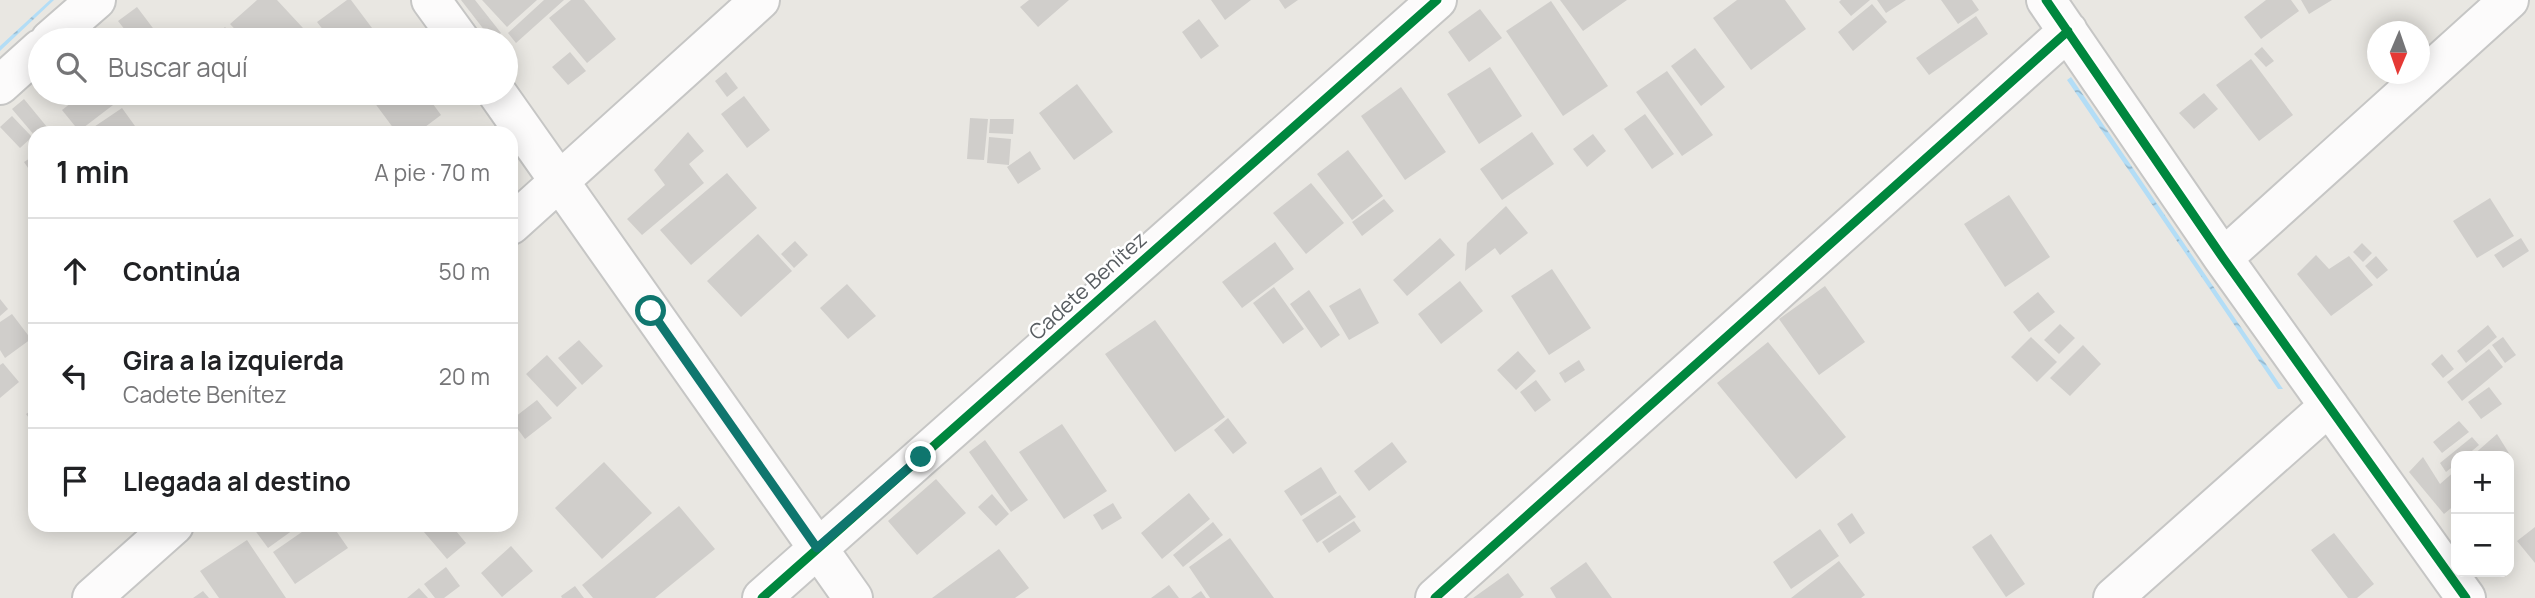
<!DOCTYPE html>
<html lang="es">
<head>
<meta charset="utf-8">
<style>
  :root { --surface:#fff; --page:#f6f6f6; --text:#202124; --muted:#757577; --line:#e0e0e0 }
  body { margin:0; font-family:Manrope,sans-serif; background:var(--page); color:var(--text) }
  .controls { position:absolute; right:21px; bottom:21px; display:grid; overflow:hidden; border-radius:14px; box-shadow:0 4px 18px #0003 }
  .controls button { width:63px; height:63px; display:grid; place-items:center; padding:0; border:0; border-bottom:2px solid var(--line); background:var(--surface); color:var(--text); font:35px sans-serif }
  .compass { position:absolute; left:2367px; top:21px; width:63px; height:63px; border-radius:50%; background:var(--surface); box-shadow:0 4px 18px #0003; rotate:182deg }
  .stop { position:absolute; width:21px; height:21px; margin:-16px; border:5px solid #0f766e; border-radius:50%; background:#fff }
  .stop.end { background:#0f766e; border-color:#fff; box-shadow:0 2px 7px #0008 }
  .list { margin:0; padding:0; list-style:none }
  h2 { display:flex; justify-content:space-between; align-items:center; height:91px; margin:0; padding:0 28px; font-size:30px }
  h2 small { font-size:23px; font-weight:400; color:var(--muted) }
  .list li { display:grid; grid-template-columns:46px 1fr auto; gap:21px; align-items:center; box-sizing:border-box; height:105px; padding:0 28px; border-top:2px solid var(--line) }
  .list b { display:block; font-size:26px; white-space:nowrap }
  .list p { margin:0; font-size:23px; white-space:nowrap; color:var(--muted) }
  .list em { font-size:23px; font-style:normal; color:var(--muted) }
  .icon { flex:none; width:38px; height:38px; fill:none; stroke:currentColor; stroke-width:2; stroke-linecap:round; stroke-linejoin:round }
  .map { position:relative; flex:none; width:2535px; height:598px; overflow:hidden }
  .search { position:absolute; background:var(--surface); box-shadow:0 4px 18px #0003; left:28px; top:28px; width:490px; height:77px; display:flex; align-items:center; gap:18px; box-sizing:border-box; padding:0 24px; border-radius:38px; color:var(--muted); font-size:26px }
  .panel { position:absolute; background:var(--surface); box-shadow:0 4px 18px #0003; left:28px; top:126px; width:490px; height:406px; border-radius:21px }
  .map>svg:first-child { display:block }
  .water { fill:url(#water-ripples) }
  .building { fill:#d0cecb }
  .lines { fill:none; stroke-linecap:round; stroke-linejoin:round }
  .street-casing { stroke:#c6c6c5; stroke-width:42 }
  .street { stroke:#fcfbfb; stroke-width:38 }
  .cycleway-casing { stroke:#fff; stroke-width:13 }
  .cycleway { stroke:#00873e; stroke-width:9 }
  .route { stroke:#0f766e; stroke-width:9 }
  .labels { text-anchor:middle; stroke-width:5; stroke-linejoin:round; paint-order:stroke }
  .street-label { font-size:21px; fill:#585d61; stroke:#fff }
</style>
</head>
<body>
<div class="map">
<svg width="2535" height="598" viewBox="0 0 2535 598">
  <defs>
    <pattern id="water-ripples" width="26" height="14" patternUnits="userSpaceOnUse" patternTransform="scale(1.75)"><rect width="26" height="14" fill="#b3ddf6"/><path d="M2 4q2-2 4 0t4 0M15 11q2-2 4 0t4 0" fill="none" stroke="#94b6cb"/></pattern>
  </defs>
  <rect width="100%" height="100%" fill="#e9e7e2"/>
  <path class="water" d="M50 0H54L0 51V46Z
    M2071 77 2283 389H2278L2067 80Z"/>
  <path class="building" d="M257 0H277L303 28 289 40H245L230 24Z
    M347 0H351L381 40H331L317 22Z
    M461 0H475L501 33 492 40Z
    M482 0H537L507 27Z
    M544 0H564L516 43 508 33Z
    M571 0H584L616 39 587 63 549 18Z
    M1029 0H1069L1038 27 1020 7Z
    M1211 0H1251L1225 20Z
    M1279 0H1298L1285 9Z
    M1560 0H1627L1583 31Z
    M1737 0H1785L1806 29 1751 70 1713 18Z
    M1841 0H1870L1851 16 1839 2Z
    M1877 0H1906L1886 13Z
    M1941 0H1972L1979 10 1958 24Z
    M2266 0H2291L2299 11 2261 39 2244 17Z
    M2301 0H2332L2309 14Z
    M1551 1 1608 86 1563 116 1506 31Z
    M1872 4 1887 22 1853 51 1838 32Z
    M137 7 162 40H133L118 21Z
    M1480 9 1502 38 1469 62 1448 32Z
    M1976 16 1988 34 1929 75 1916 58Z
    M1199 19 1219 46 1201 59 1182 32Z
    M225 27 237 40H213L211 39Z
    M2262 47 2274 61 2266 67 2254 54Z
    M1695 48 1725 87 1701 106 1671 66Z
    M570 52 586 71 568 85 552 67Z
    M2251 59 2293 115 2259 141 2216 85Z
    M1490 67 1522 116 1479 144 1447 94Z
    M1667 71 1713 135 1682 156 1636 92Z
    M726 72 738 88 727 97 715 81Z
    M1077 84 1113 132 1074 160 1039 113Z
    M1401 87 1446 152 1405 180 1361 116Z
    M84 93H110L117 102 79 131 62 110Z
    M388 93H425L441 115 417 133H397L374 102Z
    M2204 93 2218 109 2194 129 2179 113Z
    M744 96 770 130 747 148 721 114Z
    M24 99 47 127 40 133H35V136L12 109Z
    M122 108 140 133H85Z
    M1645 114 1674 154 1652 169 1624 129Z
    M12 116 32 137 20 148 0 127Z
    M970 118 988 119 984 160 967 159Z
    M990 119H1014L1013 134 989 133Z
    M688 132 704 151 689 164 704 183 642 235 627 219 665 185 654 170Z
    M1532 132 1554 164 1502 200 1480 169Z
    M1593 134 1606 151 1587 167 1573 149Z
    M989 137 1011 139 1009 165 987 163Z
    M1348 150 1383 196 1352 220 1317 174Z
    M1030 151 1041 169 1018 184 1007 167Z
    M35 155V178L24 162Z
    M727 173 757 208 691 265 660 230Z
    M1311 183 1344 223 1306 254 1273 213Z
    M2009 195 2050 257 2005 287 1964 224Z
    M2490 198 2514 236 2477 258 2453 221Z
    M1384 199 1394 211 1362 236 1352 222Z
    M1506 206 1528 233 1500 255 1495 248 1465 271 1467 243Z
    M758 234 792 271 741 317 707 281Z
    M1440 238 1455 255 1407 296 1393 280Z
    M2521 238 2529 251 2503 268 2494 255Z
    M795 241 808 255 794 268 781 254Z
    M1275 242 1294 269 1242 308 1222 282Z
    M2362 243 2372 253 2363 262 2353 252Z
    M2316 255 2329 269 2349 256 2373 285 2331 316 2297 274Z
    M2376 256 2388 270 2377 279 2365 266Z
    M1552 269 1591 328 1549 355 1511 296Z
    M1460 281 1483 311 1441 344 1418 314Z
    M847 284 876 316 848 339 820 308Z
    M1825 286 1865 342 1819 375 1779 319Z
    M1274 287 1304 329 1283 344 1253 303Z
    M1360 288 1379 323 1349 340 1329 306Z
    M1309 290 1340 335 1321 348 1290 304Z
    M2038 292 2055 312 2029 332 2013 312Z
    M0 299 8 309 0 316Z
    M12 314 31 339 5 358 0 350V322Z
    M1155 320 1225 417 1175 452 1105 354Z
    M2060 324 2075 338 2059 354 2044 340Z
    M2488 325 2497 337 2466 363 2457 351Z
    M2031 337 2057 362 2037 382 2011 357Z
    M2503 337 2516 355 2505 363 2492 345Z
    M579 340 603 366 582 385 558 358Z
    M1768 342 1846 437 1796 479 1717 383Z
    M2083 345 2101 364 2070 396 2050 378Z
    M2489 349 2503 367 2462 401 2447 382Z
    M1518 351 1536 371 1516 390 1497 370Z
    M2442 354 2454 369 2443 378 2431 364Z
    M547 355 577 388 557 407 526 374Z
    M1579 360 1585 370 1565 383 1559 373Z
    M3 363 19 382 0 398V365Z
    M1536 380 1551 400 1535 412 1520 392Z
    M35 385V400L28 390Z
    M2489 387 2502 404 2481 419 2468 402Z
    M537 400 552 418 525 439 511 420Z
    M35 408V426L26 414Z
    M1228 418 1247 443 1233 454 1214 430Z
    M2459 421 2469 432 2442 453 2433 442Z
    M1062 424 1107 491 1064 519 1019 452Z
    M2497 434 2512 458 2509 461V456H2472Z
    M2472 437 2479 445 2466 456H2456V464L2446 472 2440 463Z
    M985 440 1028 500 1011 512 969 452Z
    M1392 442 1407 462 1369 491 1354 471Z
    M2423 457 2440 484 2456 470V504L2444 514 2409 472Z
    M604 462 652 513 602 559 555 508Z
    M1321 467 1337 493 1301 516 1284 491Z
    M936 479 966 513 917 555 888 521Z
    M1189 493 1210 519 1162 559 1141 533Z
    M992 494 1009 514 996 526 978 507Z
    M1340 495 1356 517 1317 543 1302 520Z
    M1113 503 1122 518 1102 530 1093 515Z
    M679 506 715 549 655 598H593L582 585Z
    M1852 513 1865 533 1850 544 1837 524Z
    M1354 521 1361 531 1329 553 1322 542Z
    M1213 522 1223 535 1183 567 1173 555Z
    M251 525H300L268 548Z
    M312 525H332L348 548 295 584 273 552Z
    M418 525H451L466 543 447 559Z
    M2535 527V563L2517 541Z
    M1820 529 1839 556 1791 589 1773 562Z
    M2334 533 2374 584 2357 598H2348L2311 550Z
    M1991 534 2025 584 2006 597 1972 547Z
    M1230 538 1274 598H1210L1189 567Z
    M247 540 286 598H219L200 571Z
    M511 546 533 571 502 597 481 573Z
    M999 549 1029 588 1015 598H932Z
    M1839 561 1865 595 1861 598H1791Z
    M1586 562 1612 598H1556L1550 588Z
    M446 567 460 586 444 598H435L424 584Z
    M1508 573 1524 595 1520 598H1473Z
    M1169 585 1179 598H1151Z
    M575 586 584 598H562L561 596Z
    M419 588 428 598H407Z
    M203 591 209 598H193Z
    M1201 591 1206 598H1191Z"/>
  <g class="lines">
    <defs>
      <path id="street" d="M431 0 460 40
        M2046 0 2223 258 2466 598
        M50 40 96 0
        M0 85 40 49
        M497 93 853 598
        M511 225 760 0
        M2223 258 2509 0
        M92 598 174 525
        M762 598 1437 0
        M1435 598 2068 31
        M2113 598 2329 406"/>
    </defs>
    <use href="#street" class="street-casing"/>
    <use href="#street" class="street"/>
    <defs>
      <path id="cycleway" d="M2046 0 2223 258 2466 598
        M762 598 1437 0
        M1435 598 2068 31"/>
    </defs>
    <use href="#cycleway" class="cycleway-casing"/>
    <use href="#cycleway" class="cycleway"/>
  </g>
  <g class="lines">
    <path class="route" d="M651 311 817 548 921 457"/>
  </g>
  <g class="labels">
    <g class="street-label">
      <text transform="translate(1088 286) rotate(-42)" y="7">Cadete Benítez</text>
    </g>
  </g>
</svg>
<div class="controls">
<button>+</button>
<button>−</button>
</div>
<svg class="compass" viewBox="-18 -18 36 36"><path d="M0-13l5 13h-10z" fill="#e53935"/><path d="M0 13l5-13h-10z" fill="#757577"/></svg>
<div class="stop" style="left:651px;top:311px"></div>
<div class="stop end" style="left:921px;top:457px"></div>
<div class="search"><svg class="icon" aria-label="search" viewBox="0 0 24 24"><circle cx="10" cy="10" r="6"/><path d="M15 15l6 6"/></svg>Buscar aquí</div>
<section class="panel">
<h2>1 min<small>A pie · 70 m</small></h2>
<ul class="list">
<li><svg class="icon" aria-label="ahead" viewBox="0 0 24 24"><path d="M12 20V5M6 11l6-6 6 6"/></svg><div><b>Continúa</b></div><em>50 m</em></li>
<li><svg class="icon" aria-label="left" viewBox="0 0 24 24"><path d="M17 20v-9H6M10 6l-5 5 5 5"/></svg><div><b>Gira a la izquierda</b><p>Cadete Benítez</p></div><em>20 m</em></li>
<li><svg class="icon" aria-label="arrive" viewBox="0 0 24 24"><path d="M6 21V4h12l-3 4 3 4H6"/></svg><div><b>Llegada al destino</b></div></li>
</ul>
</section>
</div>
</body>
</html>
